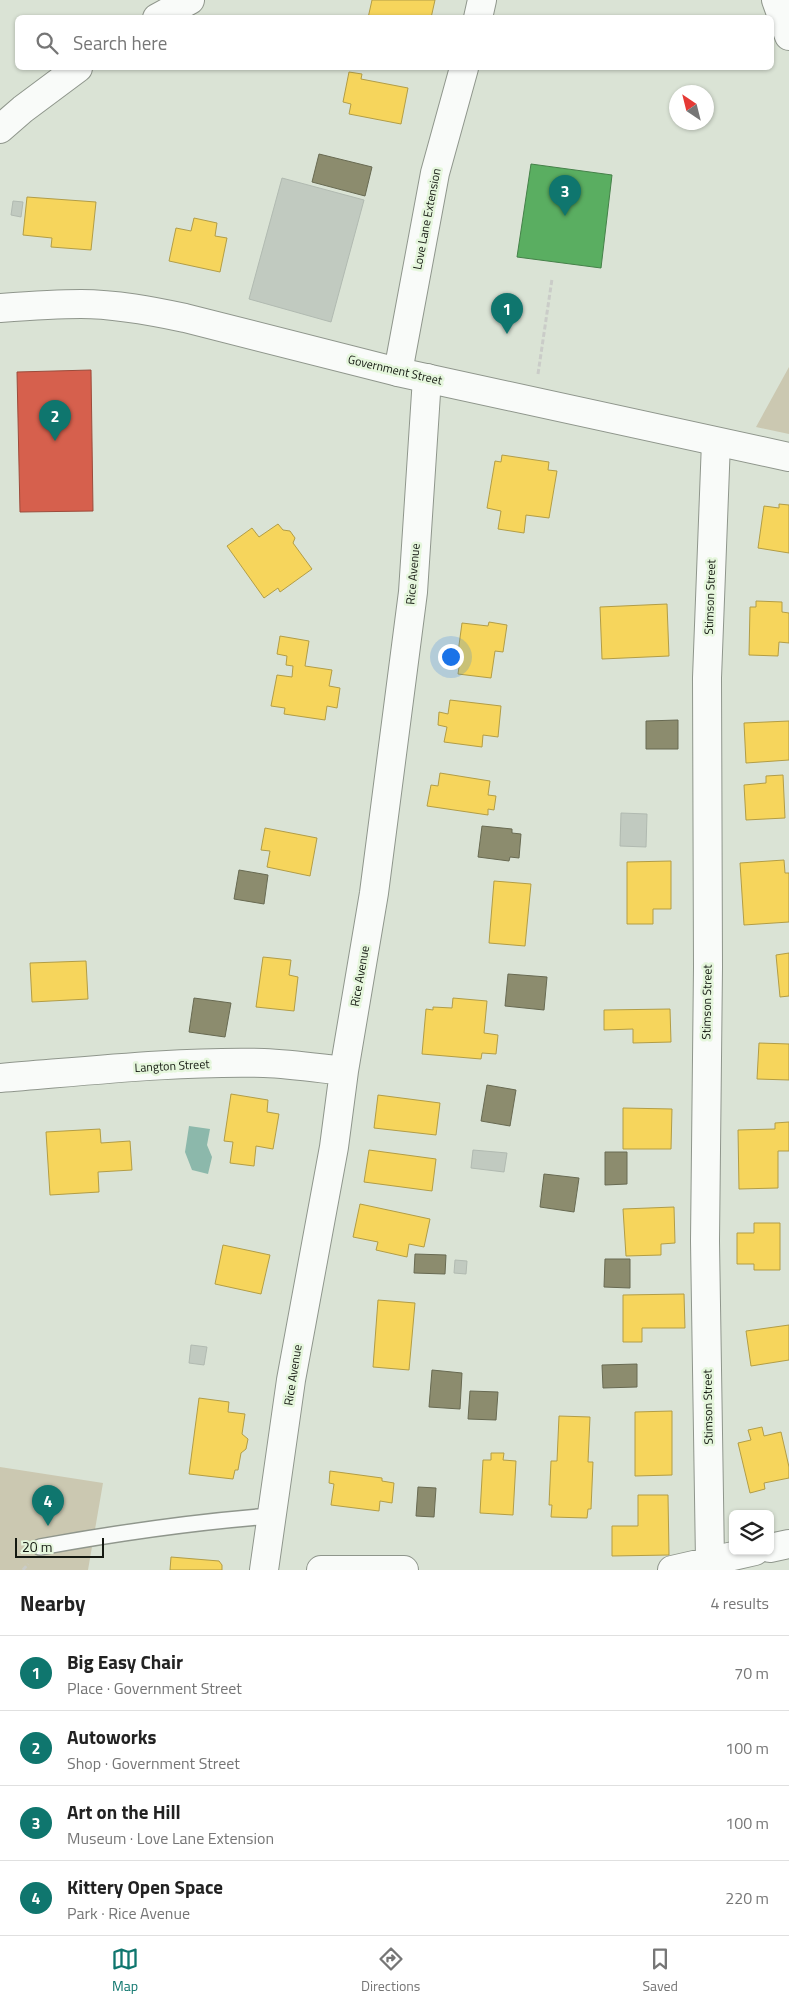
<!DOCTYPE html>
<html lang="en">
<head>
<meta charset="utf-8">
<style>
  :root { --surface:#fff; --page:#f6f6f6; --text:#222; --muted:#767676; --line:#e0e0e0; --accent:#0f766e }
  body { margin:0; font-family:"Titillium Web",sans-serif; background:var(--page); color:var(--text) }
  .controls { position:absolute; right:15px; bottom:15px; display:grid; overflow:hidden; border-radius:8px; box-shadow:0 1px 4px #0004 }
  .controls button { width:45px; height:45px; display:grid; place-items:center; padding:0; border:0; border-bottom:1px solid var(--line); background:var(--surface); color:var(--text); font:25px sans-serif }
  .compass { position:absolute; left:669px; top:85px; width:45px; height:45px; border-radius:50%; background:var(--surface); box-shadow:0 1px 4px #0004; rotate:325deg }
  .scale { position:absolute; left:15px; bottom:12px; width:89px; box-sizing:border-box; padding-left:5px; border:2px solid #141911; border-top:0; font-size:14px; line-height:18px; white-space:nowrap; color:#141911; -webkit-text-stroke:4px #e5f6dc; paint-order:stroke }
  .you { position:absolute; left:450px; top:656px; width:18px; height:18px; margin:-12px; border:4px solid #fff; border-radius:50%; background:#1a73e8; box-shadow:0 0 0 8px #1a73e833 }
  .badge { display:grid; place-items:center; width:32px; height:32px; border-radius:50%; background:var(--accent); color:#fff; font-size:16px; font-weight:700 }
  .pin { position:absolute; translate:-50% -41px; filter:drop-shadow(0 1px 2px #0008) }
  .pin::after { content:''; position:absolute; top:26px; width:18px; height:15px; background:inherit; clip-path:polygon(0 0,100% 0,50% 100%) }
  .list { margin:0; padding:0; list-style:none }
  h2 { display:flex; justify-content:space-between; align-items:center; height:65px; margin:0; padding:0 20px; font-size:21px }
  h2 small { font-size:16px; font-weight:400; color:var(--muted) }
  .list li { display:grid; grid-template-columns:32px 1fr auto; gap:15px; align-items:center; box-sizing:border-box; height:75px; padding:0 20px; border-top:1px solid var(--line) }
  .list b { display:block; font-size:19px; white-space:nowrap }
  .list p { margin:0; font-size:16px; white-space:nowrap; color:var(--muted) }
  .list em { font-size:16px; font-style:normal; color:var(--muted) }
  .icon { flex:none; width:28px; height:28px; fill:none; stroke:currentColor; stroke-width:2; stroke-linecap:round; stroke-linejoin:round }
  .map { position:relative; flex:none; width:789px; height:1570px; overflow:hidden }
  .search { position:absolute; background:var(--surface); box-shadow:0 1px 4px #0004; left:15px; right:15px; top:15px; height:55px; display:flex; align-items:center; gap:12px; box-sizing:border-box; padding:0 18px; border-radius:8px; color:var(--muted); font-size:19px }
  .sheet { height:365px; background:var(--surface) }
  nav { display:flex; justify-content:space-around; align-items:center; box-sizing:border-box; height:70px; border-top:1px solid var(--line); background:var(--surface); font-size:14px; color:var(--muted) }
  nav a { display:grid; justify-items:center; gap:2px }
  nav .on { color:var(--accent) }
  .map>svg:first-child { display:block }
  .green { fill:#cbc8b1 }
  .water { fill:#8cb8ab }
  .homes { fill:#f6d55c; stroke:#b29d46 }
  .shops { fill:#d6604d; stroke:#9c4b3b }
  .public { fill:#5aae61; stroke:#458149 }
  .industry { fill:#8c8c6e; stroke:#686a52 }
  .building { fill:#c1cac0; stroke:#b1bab1 }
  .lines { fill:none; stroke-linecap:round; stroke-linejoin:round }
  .service-casing { stroke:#8f968c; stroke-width:18 }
  .minor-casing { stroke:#8f968c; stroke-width:30 }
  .tertiary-casing { stroke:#8f968c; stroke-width:30 }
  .secondary-casing { stroke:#8f968c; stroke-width:30 }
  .primary-casing { stroke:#8f968c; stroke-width:30 }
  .path { stroke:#caccc8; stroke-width:3; stroke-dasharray:5 2.5; stroke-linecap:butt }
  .service { stroke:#f9fbf9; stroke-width:15 }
  .minor { stroke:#f9fbf9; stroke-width:28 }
  .tertiary { stroke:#f9fbf9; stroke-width:28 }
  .secondary { stroke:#f9fbf9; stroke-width:28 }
  .primary { stroke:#f9fbf9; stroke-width:28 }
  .labels { text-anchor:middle; stroke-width:5; stroke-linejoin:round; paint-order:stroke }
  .street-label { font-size:12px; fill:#141911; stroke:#e5f6dc }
</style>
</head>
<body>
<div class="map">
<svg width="789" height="1570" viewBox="0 0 789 1570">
  <rect width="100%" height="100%" fill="#dae3d5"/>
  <path class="green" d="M789 367V434L756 427Z
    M0 1467 103 1483 88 1570H0Z"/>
  <path class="water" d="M189 1126 210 1129 207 1145 212 1157 208 1174 192 1170 185 1152Z"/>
  <path class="homes" d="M372 0H435L431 18H368Z
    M349 72 362 74 361 79 408 88 401 124 349 114 351 104 343 102Z
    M27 197 96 202 91 250 51 247 52 238 23 235Z
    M194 218 217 223 215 236 227 238 220 272 169 261 176 228 191 231Z
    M502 455 549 462 548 470 557 471 549 518 526 515 524 533 498 529 501 511 487 508 495 461 501 462Z
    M779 504 789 505V553L758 548 764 506 779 508Z
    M278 524 283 530 290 531 295 538 293 543 312 569 280 592 278 588 264 598 227 546 252 528 259 537Z
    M756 601 782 602V612L789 613V643L779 642 778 656 749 655 750 607H756Z
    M667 604 669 656 602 659 600 607Z
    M489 622 507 625 503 652 495 651 491 678 458 674 460 660H457L462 623 488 626Z
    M280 636 309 641 305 666 332 670 329 686 340 688 337 708 327 706 325 720 284 714 285 708 271 706 277 675 292 677 293 666 286 665 287 656 277 654Z
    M450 700 501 706 498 737 483 735 482 747 444 742 447 727 438 725 439 712 448 714Z
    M789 721V760L746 763 744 723Z
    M440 773 490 781 488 795 496 796 494 810 488 809V815L427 806 431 785 438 786Z
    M783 775 785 818 746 820 744 785 766 783V776Z
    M265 828 317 838 310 876 267 867 270 851 261 850Z
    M784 860 785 873H789V922L744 925 740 863Z
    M671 861V909H653V924H627V862Z
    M494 881 531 884 525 946 489 943Z
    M789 953V996L780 997 776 955Z
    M263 957 291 960 289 975 298 977 294 1011 256 1007Z
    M86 961 88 999 32 1002 30 963Z
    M453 998 487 1001 484 1033 498 1035 496 1054 482 1053 481 1059 422 1054 426 1009 433 1010V1007L452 1008Z
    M670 1009 671 1042 633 1043V1029L604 1030V1010Z
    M759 1043 789 1044V1080L757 1079Z
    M231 1094 268 1100 267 1112 279 1114 273 1149 256 1146 254 1166 230 1163 233 1142 224 1141Z
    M378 1095 440 1103 436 1135 374 1128Z
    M623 1108 672 1109 671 1149H623Z
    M789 1122V1151H778V1188L739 1189 738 1130 775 1129V1123Z
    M100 1129 101 1143 130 1141 132 1170 98 1172 99 1192 50 1195 46 1132Z
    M369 1150 436 1159 432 1191 364 1182Z
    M360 1204 430 1219 424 1247 409 1244 407 1257 376 1250 378 1242 353 1237Z
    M674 1207 675 1243 661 1244V1255L626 1256 623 1209Z
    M754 1223H780V1270H754V1264H737V1233H754Z
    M223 1245 270 1255 261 1294 215 1284Z
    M684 1294 685 1328H642V1342H623V1295Z
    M378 1300 415 1303 409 1370 373 1367Z
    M789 1325V1360L751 1366 746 1331Z
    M199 1398 229 1402 228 1412 245 1414 242 1434 248 1439 246 1449 241 1453 238 1470H235L233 1479 189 1474Z
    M672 1411V1475L635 1476V1412Z
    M559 1416 590 1417 588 1462H593L591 1509H588L587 1518 551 1517 552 1505H549L551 1461H557Z
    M762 1427 764 1436 781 1432 789 1467V1478L764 1483 765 1489 750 1493 738 1443 751 1440 748 1430Z
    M491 1453H504L503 1460 516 1461 513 1515 480 1513 483 1460H491Z
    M330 1471 382 1478V1481L394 1483 392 1503 380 1501 379 1511 331 1505 334 1484 329 1483Z
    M638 1495H668L669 1555 612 1556V1526H638Z
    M171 1557 219 1561 222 1565V1570H170Z"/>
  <path class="shops" d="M91 370 93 511 20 512 17 372Z"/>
  <path class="public" d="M531 164 612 175 601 268 517 257Z"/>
  <path class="industry" d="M319 154 372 167 365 196 312 182Z
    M678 720V749H646V721Z
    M482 826 512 829V833L521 834 519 858 510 857 509 861 478 857Z
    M239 870 268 875 264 904 234 899Z
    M508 974 547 977 544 1010 505 1006Z
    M194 998 231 1003 225 1037 189 1032Z
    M487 1085 516 1090 510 1126 481 1121Z
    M605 1152H627V1184L605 1185Z
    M544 1174 579 1178 574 1212 540 1207Z
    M415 1254 446 1255 445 1274 414 1273Z
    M605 1259H630V1288L604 1287Z
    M637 1364V1387L603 1388 602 1365Z
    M432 1370 462 1373 460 1409 429 1407Z
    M470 1391 498 1392 496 1420 468 1419Z
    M418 1487 436 1488 434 1517 416 1516Z"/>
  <path class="building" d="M282 178 364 200 331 322 249 299Z
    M13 201 23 202 21 217 11 215Z
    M621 813 647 814 646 847 620 846Z
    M473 1150 507 1153 504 1172 471 1168Z
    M455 1260 467 1261 466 1274 454 1273Z
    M191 1345 207 1347 204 1365 189 1363Z"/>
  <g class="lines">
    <defs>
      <path id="service" d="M40 1547C117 1533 193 1522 271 1516"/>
      <path id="minor" d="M478 18 482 0
        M398 372 435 173 464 68
        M0 1078C88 1071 176 1061 264 1063 291 1064 317 1068 344 1071
        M770 1548 789 1544
        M710 1561 705 1241 708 967 707 678 716 442
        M264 1570 291 1380 334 1147 344 1071 374 893 413 592 427 378
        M321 1570H404
        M672 1570 755 1551"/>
      <path id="tertiary" d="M0 308C27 306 54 304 81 304 116 304 152 311 185 318L398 372 789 457"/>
      <path id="secondary" d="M157 18 190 0
        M0 129 23 109 78 68"/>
      <path id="primary" d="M776 0 789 36"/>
    </defs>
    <use href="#service" class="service-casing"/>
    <use href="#minor" class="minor-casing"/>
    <use href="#tertiary" class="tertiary-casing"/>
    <use href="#secondary" class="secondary-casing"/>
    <use href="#primary" class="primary-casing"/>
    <path class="path" d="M538 374 552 279
      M23 1570 28 1564"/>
    <use href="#service" class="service"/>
    <use href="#minor" class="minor"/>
    <use href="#tertiary" class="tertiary"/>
    <use href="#secondary" class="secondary"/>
    <use href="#primary" class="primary"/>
  </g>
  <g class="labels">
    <g class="street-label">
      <text transform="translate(427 219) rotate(-79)" y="4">Love Lane Extension</text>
      <text transform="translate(395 370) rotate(13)" y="4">Government Street</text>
      <text transform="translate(413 574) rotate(-85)" y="4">Rice Avenue</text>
      <text transform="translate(710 597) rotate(-88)" y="4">Stimson Street</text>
      <text transform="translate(360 976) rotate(-80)" y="4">Rice Avenue</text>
      <text transform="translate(707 1002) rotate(-89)" y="4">Stimson Street</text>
      <text transform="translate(172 1066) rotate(-3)" y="4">Langton Street</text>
      <text transform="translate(293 1375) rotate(-81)" y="4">Rice Avenue</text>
      <text transform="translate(708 1407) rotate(-91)" y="4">Stimson Street</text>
    </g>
  </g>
</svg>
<div class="controls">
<button><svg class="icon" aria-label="layers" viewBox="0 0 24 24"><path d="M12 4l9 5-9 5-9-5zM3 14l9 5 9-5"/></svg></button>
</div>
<svg class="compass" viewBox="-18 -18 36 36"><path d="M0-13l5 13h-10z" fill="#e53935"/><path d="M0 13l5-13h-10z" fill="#767676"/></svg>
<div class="scale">20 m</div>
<div class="you"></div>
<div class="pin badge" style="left:507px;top:334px">1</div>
<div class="pin badge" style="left:55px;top:441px">2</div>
<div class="pin badge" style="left:565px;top:216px">3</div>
<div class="pin badge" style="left:48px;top:1526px">4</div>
<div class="search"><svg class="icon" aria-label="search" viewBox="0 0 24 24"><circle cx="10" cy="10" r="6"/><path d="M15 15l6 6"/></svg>Search here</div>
</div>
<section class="sheet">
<h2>Nearby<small>4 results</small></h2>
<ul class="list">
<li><span class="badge">1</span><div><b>Big Easy Chair</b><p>Place · Government Street</p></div><em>70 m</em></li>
<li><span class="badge">2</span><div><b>Autoworks</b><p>Shop · Government Street</p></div><em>100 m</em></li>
<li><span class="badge">3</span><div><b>Art on the Hill</b><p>Museum · Love Lane Extension</p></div><em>100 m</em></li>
<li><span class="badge">4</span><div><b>Kittery Open Space</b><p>Park · Rice Avenue</p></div><em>220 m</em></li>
</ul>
</section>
<nav>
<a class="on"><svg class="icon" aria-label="map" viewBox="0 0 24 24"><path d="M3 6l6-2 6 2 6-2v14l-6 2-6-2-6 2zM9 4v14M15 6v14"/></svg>Map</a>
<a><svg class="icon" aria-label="directions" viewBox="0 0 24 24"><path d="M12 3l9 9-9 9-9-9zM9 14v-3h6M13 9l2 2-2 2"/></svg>Directions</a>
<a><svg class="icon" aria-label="saved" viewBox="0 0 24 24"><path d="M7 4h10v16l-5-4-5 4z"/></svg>Saved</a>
</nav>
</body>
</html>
